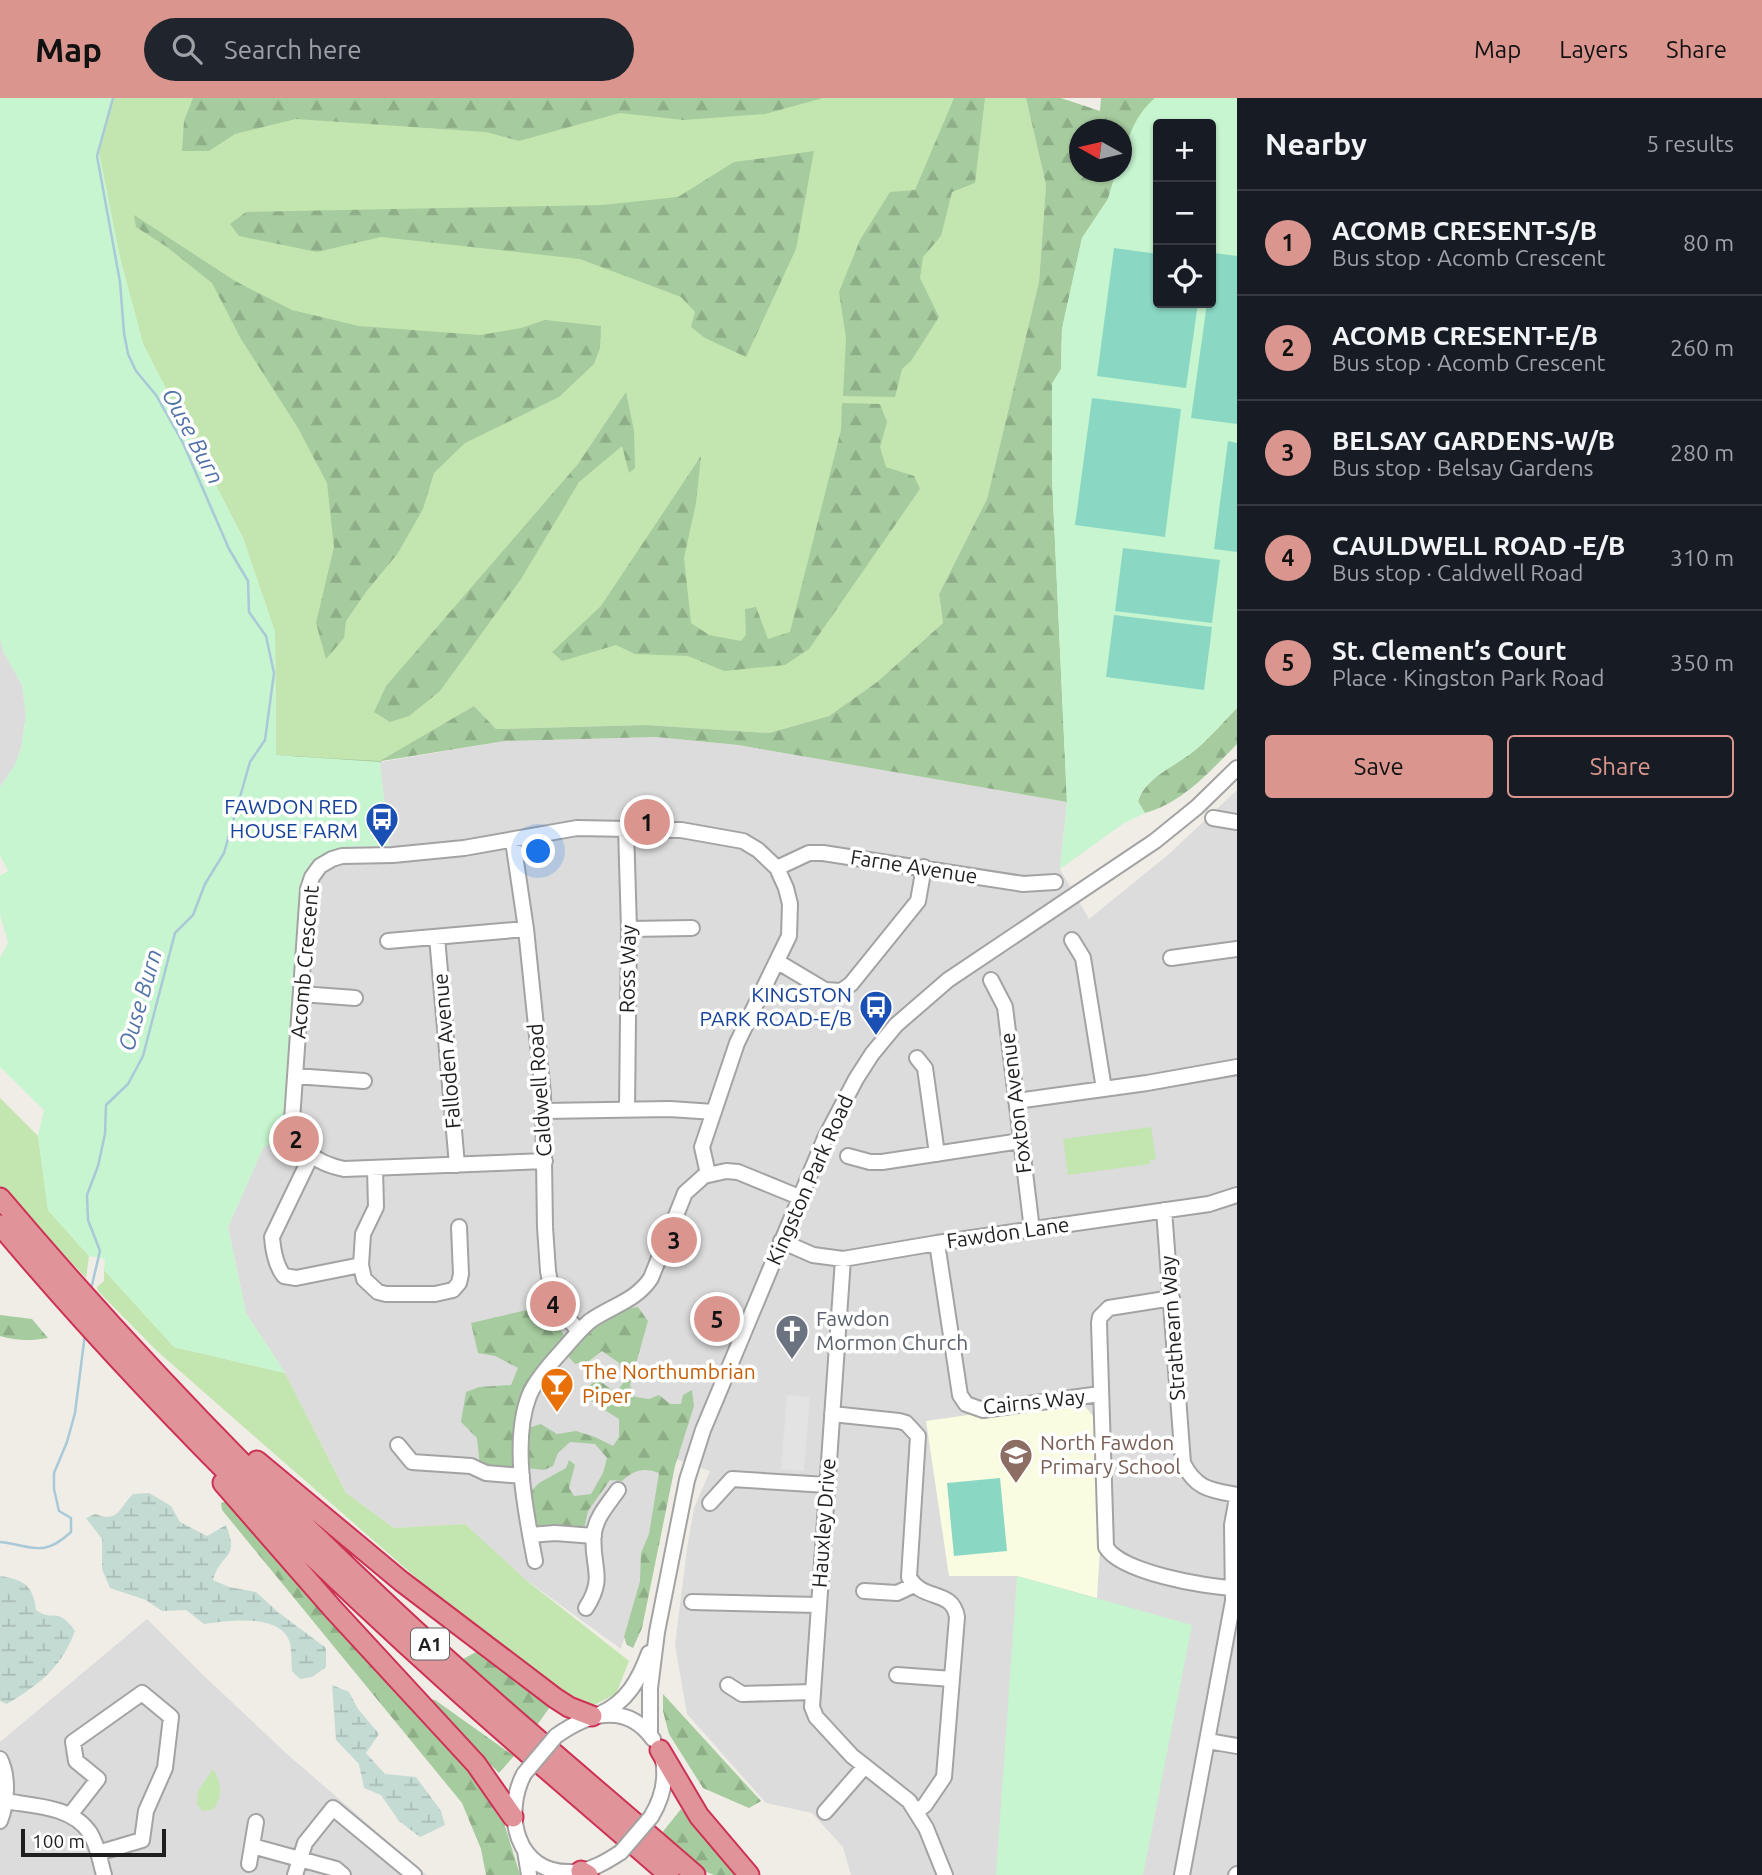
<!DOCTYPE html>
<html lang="en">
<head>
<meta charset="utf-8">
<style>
  :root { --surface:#171b24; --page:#20242c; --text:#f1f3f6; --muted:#9ea1a6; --line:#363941; --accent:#da968e }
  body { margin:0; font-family:Ubuntu,sans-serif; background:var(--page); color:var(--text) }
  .controls { position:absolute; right:21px; top:21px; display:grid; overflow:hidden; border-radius:7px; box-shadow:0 2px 5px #0004 }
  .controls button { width:63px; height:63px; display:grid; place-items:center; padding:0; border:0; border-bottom:2px solid var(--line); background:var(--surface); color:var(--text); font:35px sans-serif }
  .compass { position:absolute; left:1069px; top:21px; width:63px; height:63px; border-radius:50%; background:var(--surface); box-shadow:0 2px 5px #0004; rotate:278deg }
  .scale { position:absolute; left:21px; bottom:18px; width:145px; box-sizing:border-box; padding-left:7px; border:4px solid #1f1f1f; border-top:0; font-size:19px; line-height:24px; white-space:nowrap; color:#1f1f1f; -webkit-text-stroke:5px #fff; paint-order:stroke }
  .you { position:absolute; left:539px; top:754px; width:24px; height:24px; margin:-18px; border:5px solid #fff; border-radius:50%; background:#1a73e8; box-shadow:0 0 0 10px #1a73e833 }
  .badge { display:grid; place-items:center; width:46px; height:46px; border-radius:50%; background:var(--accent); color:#111; font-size:23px; font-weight:700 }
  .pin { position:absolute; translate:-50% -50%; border:4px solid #fff; box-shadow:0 2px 7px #0006 }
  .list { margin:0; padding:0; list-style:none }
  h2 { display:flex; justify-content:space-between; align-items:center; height:91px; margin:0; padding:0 28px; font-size:30px }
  h2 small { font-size:23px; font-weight:400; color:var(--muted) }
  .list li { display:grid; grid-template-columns:46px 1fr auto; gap:21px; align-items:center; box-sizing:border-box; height:105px; padding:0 28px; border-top:2px solid var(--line) }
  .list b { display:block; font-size:26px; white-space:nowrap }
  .list p { margin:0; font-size:23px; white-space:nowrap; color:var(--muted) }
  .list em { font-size:23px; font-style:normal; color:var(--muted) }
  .actions { display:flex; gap:14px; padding:21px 28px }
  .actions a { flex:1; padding:16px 0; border:2px solid var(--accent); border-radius:7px; text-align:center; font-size:24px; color:var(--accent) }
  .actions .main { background:var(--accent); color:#111 }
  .icon { flex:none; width:38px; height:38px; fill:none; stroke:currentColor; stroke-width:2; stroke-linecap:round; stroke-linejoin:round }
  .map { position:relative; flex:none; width:1237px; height:1777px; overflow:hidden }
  header { display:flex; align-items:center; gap:42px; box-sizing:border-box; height:98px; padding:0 35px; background:var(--accent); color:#111 }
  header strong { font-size:33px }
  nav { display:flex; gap:38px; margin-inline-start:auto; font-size:24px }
  .search { width:490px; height:63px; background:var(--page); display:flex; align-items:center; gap:18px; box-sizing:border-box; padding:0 24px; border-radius:38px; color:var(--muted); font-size:26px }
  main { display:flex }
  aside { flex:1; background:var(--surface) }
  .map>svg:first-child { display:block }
  .residential { fill:#dddcdc }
  .education { fill:#f9fce1 }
  .grass { fill:#c3e5af }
  .forest { fill:url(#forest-firs) }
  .wetland { fill:url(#wetland-marsh) }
  .park { fill:#c6f5cf; fill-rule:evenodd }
  .pitch { fill:#8ad8c3 }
  .parking { fill:#e3e3e3 }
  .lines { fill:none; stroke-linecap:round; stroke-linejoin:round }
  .stream { stroke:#a9c9d9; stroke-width:2.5 }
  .minor-casing { stroke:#a3a3a3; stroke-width:18 }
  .highway-casing { stroke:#cd3255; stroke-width:23 }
  .minor { stroke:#fff; stroke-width:14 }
  .highway { stroke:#e09399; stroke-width:19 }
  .minor-bridge-casing { stroke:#a3a3a3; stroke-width:18; stroke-linecap:butt }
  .minor-bridge { stroke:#fff; stroke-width:14 }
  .labels { text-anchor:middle; stroke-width:7; stroke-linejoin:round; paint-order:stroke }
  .shield { fill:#fff; stroke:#626262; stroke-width:2 }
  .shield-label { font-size:19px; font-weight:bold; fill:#1f1f1f }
  .transit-label { font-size:21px; fill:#164399; stroke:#fff; text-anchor:end }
  .street-label { font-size:21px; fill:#1f1f1f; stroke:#fff }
  .worship-label { font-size:21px; fill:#5b616d; stroke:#fff; text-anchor:start }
  .food-label { font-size:21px; fill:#c56008; stroke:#fff; text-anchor:start }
  .education-label { font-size:21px; fill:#785e54; stroke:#fff; text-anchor:start }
  .water-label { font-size:23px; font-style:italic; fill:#5273a7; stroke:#fff }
</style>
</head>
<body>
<header>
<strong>Map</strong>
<div class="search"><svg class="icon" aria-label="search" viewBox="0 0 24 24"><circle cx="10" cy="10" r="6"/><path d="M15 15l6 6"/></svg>Search here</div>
<nav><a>Map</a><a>Layers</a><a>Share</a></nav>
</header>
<main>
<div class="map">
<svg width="1237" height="1777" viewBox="0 0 1237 1777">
  <defs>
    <pattern id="forest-firs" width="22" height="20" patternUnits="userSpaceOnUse" patternTransform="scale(1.75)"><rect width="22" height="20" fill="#a6cb9e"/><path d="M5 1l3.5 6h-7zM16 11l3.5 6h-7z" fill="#8eae88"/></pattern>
    <pattern id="wetland-marsh" width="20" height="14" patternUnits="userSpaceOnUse" patternTransform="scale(1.75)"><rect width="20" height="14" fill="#c4dbd3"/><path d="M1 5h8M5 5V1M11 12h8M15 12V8" fill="none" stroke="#a8bcb5"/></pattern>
  </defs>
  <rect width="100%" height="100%" fill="#efede6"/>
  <path class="residential" d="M0 539 3 553 22 587 26 617 21 650 15 667 0 689Z
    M656 639 738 647 1067 704 1060 771 1089 821 1169 756 1237 692V1777H851L843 1749 812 1715 766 1705 687 1616 675 1547 687 1451 694 1410 710 1373 679 1362 661 1367 647 1459 621 1551 503 1465 465 1426 394 1430 346 1395 285 1275 246 1215 228 1129 263 1050 287 1027 300 796 306 779 326 755 338 749 389 748 380 664 505 643Z
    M147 1521 203 1577 287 1656 427 1777H0V1644Z"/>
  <path class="education" d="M1082 1305 1094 1319 1100 1451 1097 1500 1017 1478H949L926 1323 982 1315Z"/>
  <path class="grass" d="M112 0H1026L1046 87 1039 184 987 401 939 496 943 525 877 584 829 618 769 635 646 627 496 631 474 608 380 664 276 657 275 534 243 440 143 246 120 160 99 55Z
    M0 1000 38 1038 48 1112 89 1158 86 1180 0 1088Z
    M1151 1029 1156 1061 1150 1062V1066L1068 1077 1063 1041Z
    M104 1172 174 1249 285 1275 346 1395 394 1430 465 1426 526 1482 629 1563 616 1596 594 1607 552 1589 429 1491 157 1253 98 1193 97 1189 104 1183Z
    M213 1671C221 1683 224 1702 212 1712L202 1713 197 1706 198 1693Z"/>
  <path class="forest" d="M193 0H823L765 16 684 22 620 15 519 43 486 34 296 21 235 36 209 53H182L184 23Z
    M954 0H985L975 85 952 94 941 138 923 159 920 180 939 219 911 263 902 271 895 299 843 298 846 240 839 194 860 142 890 94 915 92Z
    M1026 0H1061L1100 13 1101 0H1155L1138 20 1122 57V32H1080V74H1116L1108 101 1082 140 1062 231 1061 271 1052 286V379L1067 704 738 647 656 639 505 643 381 663 376 676 276 657 380 663 474 608 496 631 646 627 769 635 829 618 877 584 943 525 939 496 987 401 1039 184 1046 87Z
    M814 53 796 151 746 259 705 240 691 229 695 214 681 199 580 161 381 139 317 154 239 138 230 126 246 114 602 107 678 99 734 64Z
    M134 117 235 183 292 212 359 228 480 237 521 230 545 222 601 228 600 250 594 266 559 299 465 345 434 375 423 411 398 455 366 494 346 523 344 540 326 561 316 525 334 449 327 385 298 330 241 241 212 185 167 149 136 129Z
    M626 294 634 333 635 370 629 375 622 348 579 384 521 481 440 593 409 618 390 624 374 614 386 588 578 366Z
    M842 305 880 306 887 324 880 349 886 369 914 378 920 391 809 551 785 567 724 573 688 558 635 556 616 547 562 563 552 554 601 508 701 358 696 405 684 460 691 525 709 537 741 543 746 537 745 511 756 509 768 541 790 534 841 332Z
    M1237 610V646C1210 673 1184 704 1145 715L1138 704C1145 679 1176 668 1194 653 1210 640 1223 624 1237 610Z
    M546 1204 564 1238 524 1293 518 1373 480 1367 477 1340 461 1324 466 1294 479 1289 511 1287 518 1270 495 1258 478 1255 471 1225 531 1211Z
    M638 1209 648 1223 630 1287 635 1299 649 1301 659 1297 670 1306H681L683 1297 692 1292 694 1308 675 1368 642 1530 633 1550 627 1547 624 1539 640 1483 641 1455 649 1436 659 1375C644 1369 634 1372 622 1383L610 1382 588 1413 584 1431 554 1432 534 1428 530 1394 539 1385 566 1370 569 1362 575 1367 569 1390 574 1398 591 1396 603 1375 607 1360 595 1346 570 1344 558 1355 553 1368 544 1372 526 1370 528 1330 541 1326 557 1336 576 1333 595 1339 613 1348 619 1339V1321L592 1304 587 1290 597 1281 616 1295 623 1285 619 1265 602 1253 589 1263 575 1266 567 1257C588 1232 603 1212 638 1209Z
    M0 1217 32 1221 48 1240C31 1243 16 1243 0 1238Z
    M229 1402 488 1694 504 1725 520 1777H486L481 1751 462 1705 222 1412 221 1405Z
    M478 1553 552 1606 537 1627 463 1561Z
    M663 1596 761 1703 749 1710 703 1690 669 1636 663 1613Z
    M424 1600 435 1602 514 1658 499 1675Z
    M681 1711 743 1777H714L701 1772 661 1736Z"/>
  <path class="wetland" d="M149 1395 171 1408 180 1424 207 1438 226 1427C240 1463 221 1453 213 1482L229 1489 256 1494 278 1514 326 1550V1569L312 1579 300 1581 292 1573C291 1564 292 1554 290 1545 282 1514 225 1523 204 1526L186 1512 162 1513 146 1502 110 1490 102 1471V1441L86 1420 95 1416C119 1425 118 1411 133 1396Z
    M0 1478C24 1482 33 1487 36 1512 53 1525 57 1507 75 1533 61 1570 40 1586 7 1606L0 1603Z
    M332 1587 349 1594 358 1611 379 1636 366 1655 385 1676 416 1679 441 1713 445 1727 420 1739 399 1723 381 1697 364 1690 359 1666 336 1642Z"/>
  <path class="park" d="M0 0H112L99 55 120 160 143 246 243 440 275 534 276 657 380 664 389 748C339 749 319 743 300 796L288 1027 290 1034 263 1050 228 1129 246 1215 285 1275 174 1249 104 1172 105 1161 89 1158 48 1112 38 1038 44 1012 0 969V860L8 845 0 816V778L8 773 0 757V689L15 667 21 650 26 617 22 587 3 553 0 539Z
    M1155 0H1237V610C1223 624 1210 640 1194 653 1176 668 1145 679 1138 703L1145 715 1124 725 1060 771 1067 704 1052 379V286L1061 271 1062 231 1082 140 1108 101 1116 74H1122C1122 49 1135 16 1155 0ZM1158 26H1211V205H1158Z
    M1017 1478 1192 1527 1143 1777H996Z"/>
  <path class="pitch" d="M1114 150 1158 156V205H1198L1186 290 1097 278Z
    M1214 155 1237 158V326L1191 320 1207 205H1211Z
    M1092 300 1181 311 1165 439 1075 427Z
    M1228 343 1237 345V454L1214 451Z
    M1123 450 1220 462 1212 525 1115 513Z
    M1114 517 1212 529 1204 592 1106 579Z
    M1000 1380 1007 1453 954 1458 947 1385Z"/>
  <path class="parking" d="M787 1297 810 1299 804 1373 781 1371Z"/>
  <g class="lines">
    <path class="stream" d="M91 1191 100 1153 88 1122 87 1097 98 1068 105 1036 106 1007 128 986 143 958 175 835 193 817 205 786 224 755 250 664 265 642 274 575 266 538 249 514 248 483 229 451 183 345 156 297 136 273 128 256 124 235 120 184 97 58 113 0
      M0 1444C33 1448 43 1460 71 1434V1420L59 1413 54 1391V1375L67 1344 75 1315 85 1236"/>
    <defs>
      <path id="minor" d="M1213 720 1237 724
        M626 730 629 831 627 1012
        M513 743 526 831 543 996 545 1129 548 1173 553 1200 560 1212 579 1233
        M777 770 809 755H823L1023 786 1055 784
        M629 831 692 830
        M437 839 457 1067
        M1072 842 1083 860 1104 991
        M388 843 526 831
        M1171 860 1237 851
        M778 864 825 892 841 893 851 886 918 803 924 769
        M991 882 1005 909 1032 1132
        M301 896 355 900
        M917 960 925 970 937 1056
        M295 978 364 983
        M1016 1003 1147 985 1237 969
        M543 1013 670 1011 714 1014
        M311 1058 272 1139C273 1152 276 1168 284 1178L296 1180 361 1167
        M848 1058 870 1064H882L1021 1043
        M545 1063 344 1071C312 1064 302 1053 292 1022L308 791 312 779 320 768 332 761 342 758 393 757 464 750 577 730 681 732 743 743 758 752 777 770 786 790 790 806 789 838 737 945 702 1049 708 1076
        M375 1071 376 1109 363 1136 361 1167 364 1181 378 1194 386 1196H435L453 1192 459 1185 461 1176 459 1129
        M1164 1112 1183 1365C1196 1391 1210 1392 1237 1397
        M781 1143 813 1157 843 1161 937 1145 1209 1106 1237 1097
        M937 1145 960 1297 966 1306 983 1312 1100 1296
        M843 1161 812 1609 816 1619 852 1658 909 1703 926 1730 945 1777
        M1172 1200 1109 1210 1100 1219 1099 1225 1106 1449C1120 1474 1205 1489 1233 1490
        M832 1316 899 1323 906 1325 918 1338 909 1479C922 1504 952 1490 957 1519L944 1679 925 1707 916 1714
        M398 1347 412 1364 471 1368 486 1375 522 1378
        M710 1405 732 1381 827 1387
        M530 1437 555 1435 594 1438
        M535 1463C526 1416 511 1344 529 1298 535 1283 550 1266 561 1254 570 1244 579 1232 590 1223 611 1208 636 1203 651 1180L685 1095 704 1078 726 1073 738 1074 799 1099
        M864 1493 897 1495 914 1487
        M692 1504 818 1507
        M586 1510C607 1478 590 1467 594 1435 596 1419 609 1405 618 1392
        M897 1577 952 1581
        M728 1587 742 1596 812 1594
        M600 1616C627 1604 639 1582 649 1555
        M650 1637V1590L657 1534 687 1382 703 1332 825 1040 856 981 872 956 896 927 948 882 1155 743 1197 709 1237 670
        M556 1638C587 1616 626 1603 653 1641
        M1208 1643 1237 1648
        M0 1661C9 1679 7 1705 0 1723
        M524 1676C503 1716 516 1776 571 1774 589 1774 606 1764 621 1754
        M5 1703C34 1708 72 1708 90 1735 98 1748 100 1763 104 1777
        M825 1714 865 1668
        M70 1717 98 1681 76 1663 73 1644 142 1595 171 1619 165 1670 146 1713 142 1742 98 1755
        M651 1719C662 1701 667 1683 663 1662
        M252 1748 336 1771 343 1777
        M525 1753 529 1777
        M249 1766 256 1724
        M295 1777 305 1745 333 1710 414 1777
        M1182 1777 1233 1503 1232 1427 1237 1400
        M1236 1777 1237 1776"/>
      <path id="highway" d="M0 1100C122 1244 254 1382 392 1511 490 1603 594 1689 695 1777
        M0 1127C139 1292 293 1445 453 1589 524 1653 597 1714 669 1777
        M257 1363 401 1483 555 1600 569 1609 592 1618
        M223 1385 333 1511 476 1666 513 1719
        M660 1652 699 1718 749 1777
        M581 1773 588 1777"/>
    </defs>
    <use href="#minor" class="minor-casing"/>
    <use href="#highway" class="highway-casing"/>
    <use href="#minor" class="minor"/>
    <use href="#highway" class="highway"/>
    <defs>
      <path id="minor-bridge" d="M524 1676 556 1638
        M621 1754 651 1719"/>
    </defs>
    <use href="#minor-bridge" class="minor-bridge-casing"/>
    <use href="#minor-bridge" class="minor-bridge"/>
  </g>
  <defs>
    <symbol id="bus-pin" viewBox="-11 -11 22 30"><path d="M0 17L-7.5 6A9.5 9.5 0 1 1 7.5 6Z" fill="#1a4fb4" stroke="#fff"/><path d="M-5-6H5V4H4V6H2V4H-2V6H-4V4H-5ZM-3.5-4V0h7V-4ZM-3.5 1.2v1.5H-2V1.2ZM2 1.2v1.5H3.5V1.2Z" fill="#fff"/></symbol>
    <symbol id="church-pin" viewBox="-11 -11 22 30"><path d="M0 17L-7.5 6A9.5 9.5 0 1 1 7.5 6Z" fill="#6b7280" stroke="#fff"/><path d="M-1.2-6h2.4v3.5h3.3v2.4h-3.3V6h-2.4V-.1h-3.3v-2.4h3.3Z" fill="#fff"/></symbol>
    <symbol id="bar-pin" viewBox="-11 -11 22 30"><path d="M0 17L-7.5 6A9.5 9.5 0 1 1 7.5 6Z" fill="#e8710a" stroke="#fff"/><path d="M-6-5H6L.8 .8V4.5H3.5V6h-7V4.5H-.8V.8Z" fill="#fff"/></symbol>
    <symbol id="school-pin" viewBox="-11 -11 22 30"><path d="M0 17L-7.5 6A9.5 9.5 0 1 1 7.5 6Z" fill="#8d6e63" stroke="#fff"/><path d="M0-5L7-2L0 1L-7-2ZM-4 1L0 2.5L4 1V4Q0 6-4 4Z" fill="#fff"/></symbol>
  </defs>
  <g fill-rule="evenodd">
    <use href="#bus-pin" x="363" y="702" width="38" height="52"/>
    <use href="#bus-pin" x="857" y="890" width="38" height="52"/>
    <use href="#church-pin" x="773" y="1214" width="38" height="52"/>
    <use href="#bar-pin" x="538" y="1267" width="38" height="52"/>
    <use href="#school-pin" x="997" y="1338" width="38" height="52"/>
  </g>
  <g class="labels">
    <rect class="shield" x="411" y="1530.5" width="38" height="31" rx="5"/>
    <g class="shield-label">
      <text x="430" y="1553">A1</text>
    </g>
    <g class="transit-label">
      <text x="358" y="716">FAWDON RED<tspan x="358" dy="24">HOUSE FARM</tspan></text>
      <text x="852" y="904">KINGSTON<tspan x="852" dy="24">PARK ROAD-E/B</tspan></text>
    </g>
    <g class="street-label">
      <text transform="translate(914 769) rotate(9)" y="7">Farne Avenue</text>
      <text transform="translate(305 864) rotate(-85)" y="7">Acomb Crescent</text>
      <text transform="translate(628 871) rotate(-89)" y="7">Ross Way</text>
      <text transform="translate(447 953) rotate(-95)" y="7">Falloden Avenue</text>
      <text transform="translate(540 992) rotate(-94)" y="7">Caldwell Road</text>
      <text transform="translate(1016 1005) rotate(-97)" y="7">Foxton Avenue</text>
      <text transform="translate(810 1082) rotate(-66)" y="7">Kingston Park Road</text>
      <text transform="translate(1008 1135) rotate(-8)" y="7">Fawdon Lane</text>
      <text transform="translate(1173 1230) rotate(-94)" y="7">Strathearn Way</text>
      <text transform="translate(1034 1304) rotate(-6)" y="7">Cairns Way</text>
      <text transform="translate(824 1425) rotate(-86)" y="7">Hauxley Drive</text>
    </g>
    <g class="worship-label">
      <text x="816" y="1228">Fawdon<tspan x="816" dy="24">Mormon Church</tspan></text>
    </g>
    <g class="food-label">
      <text x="582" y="1281">The Northumbrian<tspan x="582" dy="24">Piper</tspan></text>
    </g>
    <g class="education-label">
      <text x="1040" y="1352">North Fawdon<tspan x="1040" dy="24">Primary School</tspan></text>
    </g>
    <g class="water-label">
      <text transform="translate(193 338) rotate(62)" y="8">Ouse Burn</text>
      <text transform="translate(140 902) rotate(-74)" y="8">Ouse Burn</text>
    </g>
  </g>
</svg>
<div class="controls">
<button>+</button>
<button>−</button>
<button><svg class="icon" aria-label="locate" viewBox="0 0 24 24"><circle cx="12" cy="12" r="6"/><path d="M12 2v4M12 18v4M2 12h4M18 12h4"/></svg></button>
</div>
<svg class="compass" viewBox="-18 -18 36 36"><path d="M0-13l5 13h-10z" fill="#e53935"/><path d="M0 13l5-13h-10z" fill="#9ea1a6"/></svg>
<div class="scale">100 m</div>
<div class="you"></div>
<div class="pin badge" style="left:647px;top:724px">1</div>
<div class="pin badge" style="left:296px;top:1041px">2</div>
<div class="pin badge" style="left:674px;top:1142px">3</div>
<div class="pin badge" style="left:553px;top:1206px">4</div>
<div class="pin badge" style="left:717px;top:1221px">5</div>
</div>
<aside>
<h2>Nearby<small>5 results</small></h2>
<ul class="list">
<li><span class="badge">1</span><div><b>ACOMB CRESENT-S/B</b><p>Bus stop · Acomb Crescent</p></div><em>80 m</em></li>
<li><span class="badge">2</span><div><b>ACOMB CRESENT-E/B</b><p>Bus stop · Acomb Crescent</p></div><em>260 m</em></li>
<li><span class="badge">3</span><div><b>BELSAY GARDENS-W/B</b><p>Bus stop · Belsay Gardens</p></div><em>280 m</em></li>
<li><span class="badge">4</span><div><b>CAULDWELL ROAD -E/B</b><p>Bus stop · Caldwell Road</p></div><em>310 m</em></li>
<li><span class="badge">5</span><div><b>St. Clement’s Court</b><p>Place · Kingston Park Road</p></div><em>350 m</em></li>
</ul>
<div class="actions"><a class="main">Save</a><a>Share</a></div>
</aside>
</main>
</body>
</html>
